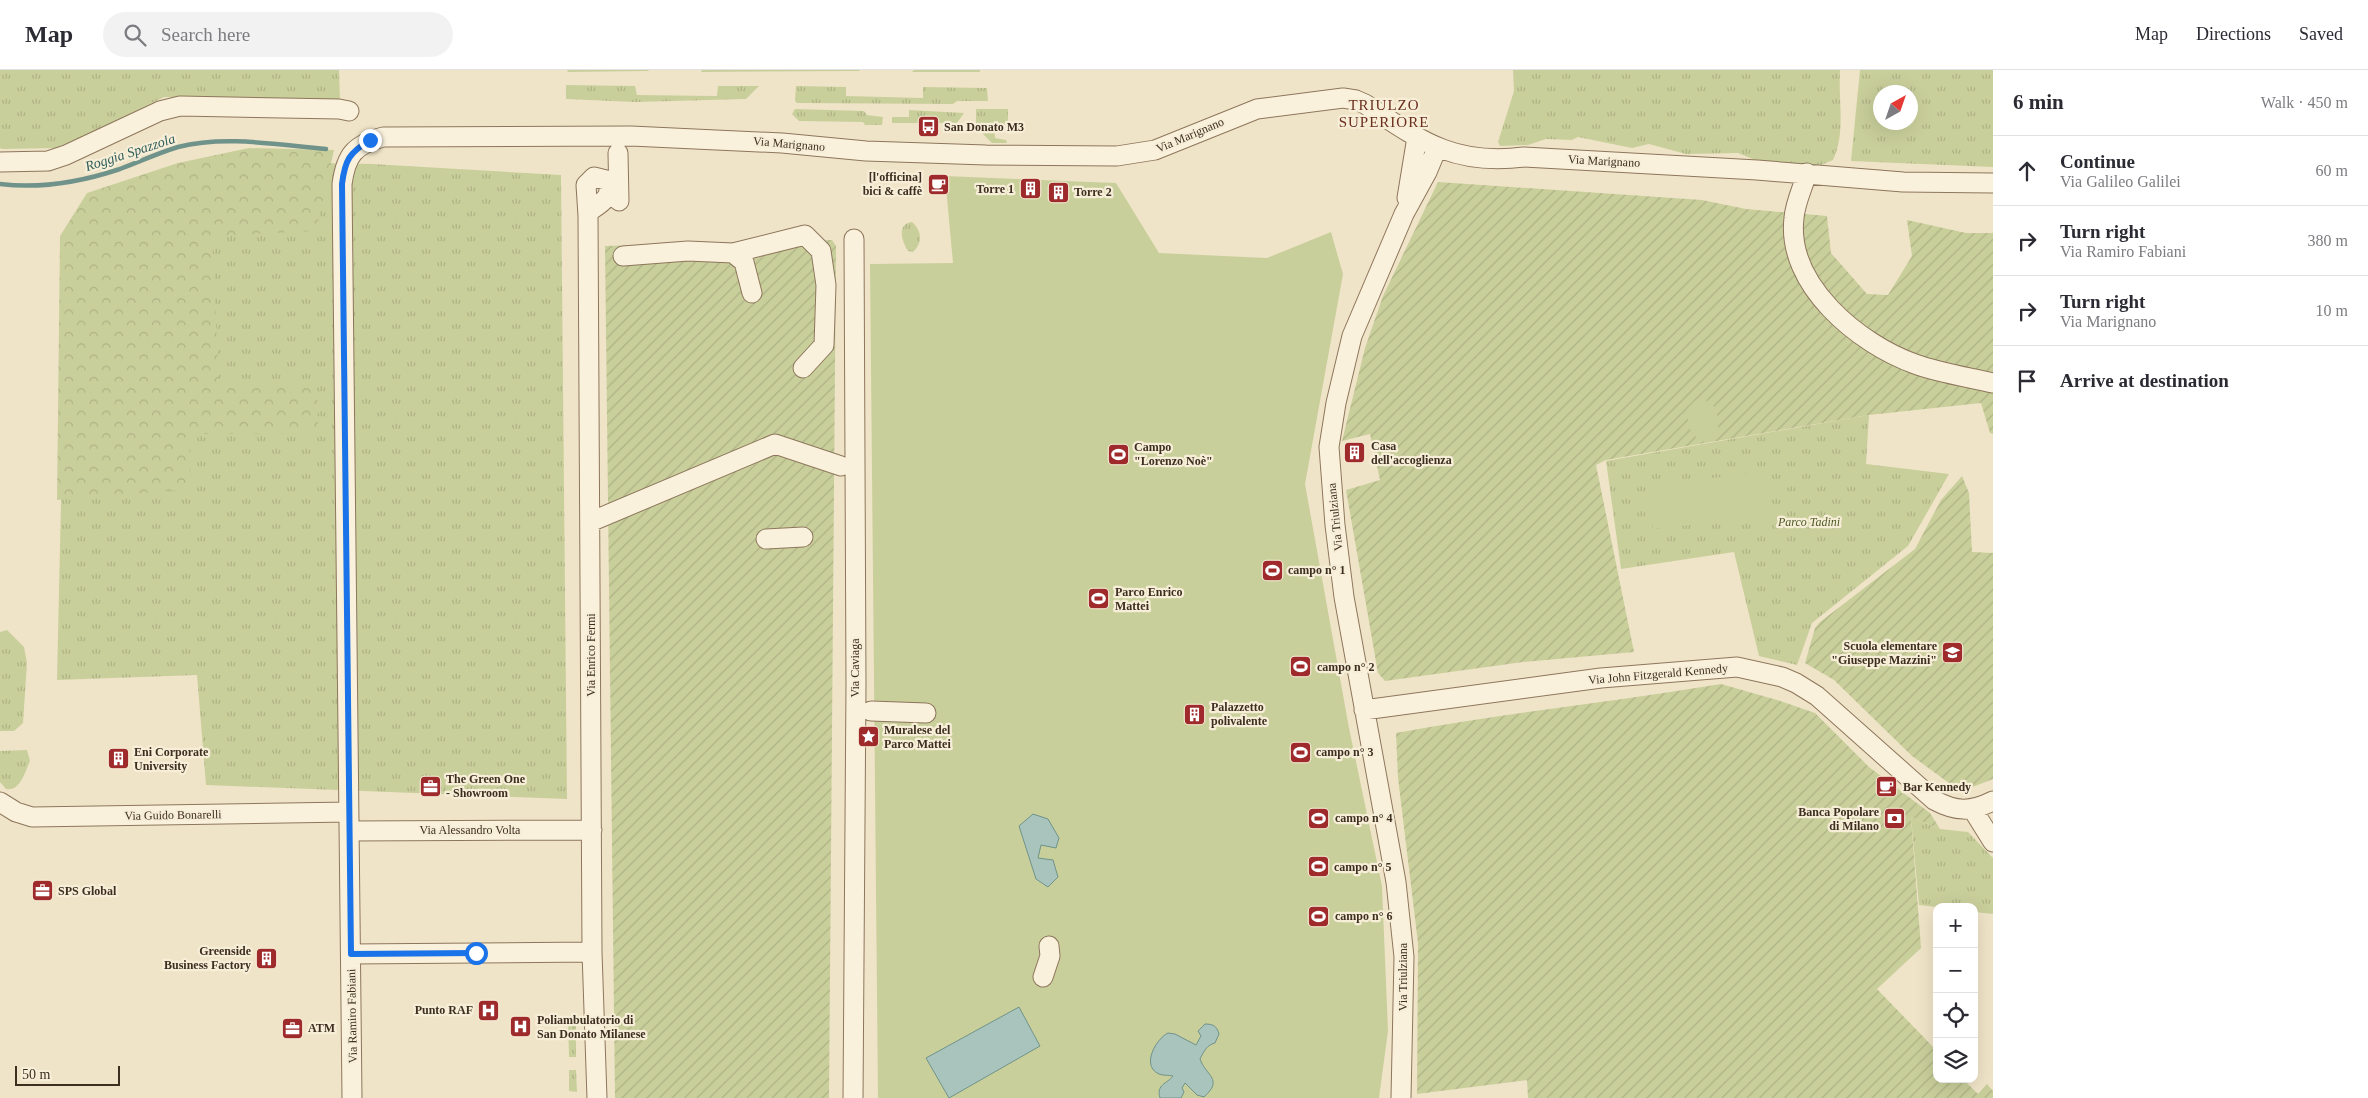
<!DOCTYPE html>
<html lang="en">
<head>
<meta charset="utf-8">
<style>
  :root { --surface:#fff; --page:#f2f2f3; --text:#2b2b33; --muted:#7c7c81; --line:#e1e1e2 }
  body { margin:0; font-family:Georgia,serif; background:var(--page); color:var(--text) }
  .controls { position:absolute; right:15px; bottom:15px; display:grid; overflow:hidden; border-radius:10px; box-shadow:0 5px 20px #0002 }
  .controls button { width:45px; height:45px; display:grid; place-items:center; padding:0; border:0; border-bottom:1px solid var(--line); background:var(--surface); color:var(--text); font:25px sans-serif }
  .compass { position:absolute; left:1873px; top:15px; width:45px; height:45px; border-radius:50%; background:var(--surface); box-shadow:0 5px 20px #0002; rotate:40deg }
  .scale { position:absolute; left:15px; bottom:12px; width:105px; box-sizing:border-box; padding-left:5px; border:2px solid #3d2e20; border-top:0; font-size:14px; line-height:18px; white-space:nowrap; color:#3d2e20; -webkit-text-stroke:4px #f7eed8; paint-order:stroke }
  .stop { position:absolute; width:15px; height:15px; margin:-11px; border:4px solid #1a73e8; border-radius:50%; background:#fff }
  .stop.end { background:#1a73e8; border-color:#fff; box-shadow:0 1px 5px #0008 }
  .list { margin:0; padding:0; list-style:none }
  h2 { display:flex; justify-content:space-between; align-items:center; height:65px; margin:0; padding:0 20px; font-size:21px }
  h2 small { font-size:16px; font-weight:400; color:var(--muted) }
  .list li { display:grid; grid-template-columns:32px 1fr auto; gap:15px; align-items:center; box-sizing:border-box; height:70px; padding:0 20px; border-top:1px solid var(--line) }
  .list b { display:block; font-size:19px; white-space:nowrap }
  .list p { margin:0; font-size:16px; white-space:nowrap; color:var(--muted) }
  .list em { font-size:16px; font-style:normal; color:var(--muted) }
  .icon { flex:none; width:28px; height:28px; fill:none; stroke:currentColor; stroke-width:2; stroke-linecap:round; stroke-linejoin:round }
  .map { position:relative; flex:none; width:1993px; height:1028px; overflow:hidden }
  header { display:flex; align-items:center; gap:30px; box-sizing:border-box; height:70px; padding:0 25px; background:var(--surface); border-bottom:1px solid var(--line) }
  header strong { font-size:24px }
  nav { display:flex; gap:28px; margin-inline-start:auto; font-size:18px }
  .search { width:350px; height:45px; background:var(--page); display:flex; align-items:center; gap:12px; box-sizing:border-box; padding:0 18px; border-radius:28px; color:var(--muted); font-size:19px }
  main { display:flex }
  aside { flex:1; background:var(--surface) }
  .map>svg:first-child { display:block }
  .grass { fill:url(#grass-tufts); fill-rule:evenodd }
  .forest { fill:url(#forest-crowns) }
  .garden { fill:url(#garden-furrows) }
  .pitch { fill:#c9cf9b }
  .water { fill:#a9c4bc; stroke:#6f938a }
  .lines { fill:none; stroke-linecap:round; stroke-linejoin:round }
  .stream { stroke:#6f938a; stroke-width:4.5 }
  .minor-casing { stroke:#8d765c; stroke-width:21 }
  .minor { stroke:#faf1dc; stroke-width:19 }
  .route { stroke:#1a73e8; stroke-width:6 }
  .labels { text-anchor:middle; stroke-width:4.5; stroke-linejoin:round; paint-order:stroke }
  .poi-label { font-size:12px; font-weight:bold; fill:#3d2e20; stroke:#f7eed8; text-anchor:start }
  .street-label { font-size:12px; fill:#3d2e20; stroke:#f7eed8 }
  .park-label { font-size:12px; font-style:italic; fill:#4d5a26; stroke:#f7eed8 }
  .water-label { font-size:14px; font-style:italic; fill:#2f5d5a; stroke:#f7eed8 }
  .quarter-label { font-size:15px; letter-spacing:1px; fill:#6b2e1e; stroke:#f7eed8 }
</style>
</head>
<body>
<header>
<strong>Map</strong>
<div class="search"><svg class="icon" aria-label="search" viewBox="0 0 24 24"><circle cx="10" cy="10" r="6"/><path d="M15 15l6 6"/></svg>Search here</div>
<nav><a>Map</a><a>Directions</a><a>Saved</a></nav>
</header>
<main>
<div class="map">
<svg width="1993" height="1028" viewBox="0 0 1993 1028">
  <defs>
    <pattern id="grass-tufts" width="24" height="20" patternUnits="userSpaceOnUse" patternTransform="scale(1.25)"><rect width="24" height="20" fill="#c9cf9b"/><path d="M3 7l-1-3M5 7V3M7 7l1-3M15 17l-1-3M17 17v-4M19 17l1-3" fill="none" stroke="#aeb285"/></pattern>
    <pattern id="forest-crowns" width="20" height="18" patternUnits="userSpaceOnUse" patternTransform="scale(1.25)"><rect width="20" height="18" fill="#c9cf9b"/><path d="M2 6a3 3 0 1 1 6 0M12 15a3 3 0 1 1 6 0" fill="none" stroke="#aeb285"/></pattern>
    <pattern id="garden-furrows" width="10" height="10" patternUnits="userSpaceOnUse" patternTransform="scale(1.25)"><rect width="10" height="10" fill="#c9cf9b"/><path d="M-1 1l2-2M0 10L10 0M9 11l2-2" fill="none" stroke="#aeb285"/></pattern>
  </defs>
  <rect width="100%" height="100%" fill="#f0e4c8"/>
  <path class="grass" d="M0 0H339L340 30 164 27 90 64 55 78 2 79 0 78Z
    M567 0H648L649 1 568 2Z
    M702 0H859L860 1 701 2Z
    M914 0H980V2H912Z
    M1513 0H1840C1838 29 1846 63 1833 90L1819 96 1782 93 1755 90 1738 83 1686 84 1649 74 1632 78 1578 67 1572 70 1546 69 1528 75 1500 76 1498 72 1514 21Z
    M1860 0H1993V97L1851 91ZM1880 22H1910V52H1880Z
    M566 15 635 16 637 25 717 26 718 16H759L746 29 635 32 566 29Z
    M796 16 846 17V26L923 28V17L987 18 988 31H957L953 34 797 33 795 31Z
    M795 39 864 41 867 45 883 47 882 55H865L863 52 799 51 792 44Z
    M976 39H1008V55L994 56 995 68 1006 70 1007 73H992L976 57Z
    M909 40 964 43 957 53H892V47H909Z
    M268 92 372 94 561 105 567 729 206 715 197 605 57 610 65 253Z
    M912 152C922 161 923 173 913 182L908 181C902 172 896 154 912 152Z
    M1869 345 1866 394 1949 404 1908 476 1812 553 1797 595 1759 586 1734 482 1621 499 1606 391Z
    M7 560 24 577 27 593 23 653 14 661H0V562Z
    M27 680 30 691C25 702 20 722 6 719L0 712V681Z
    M1911 747 1940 759 1968 762 1993 788V844L1974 842V837H1937L1919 835Z
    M568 952H576V987H569Z
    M569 1000H576L577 1022 569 1021Z"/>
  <path class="forest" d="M249 78 334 80 316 161 212 166 219 314 317 312 318 363 189 364 191 419 57 430 60 166 87 123 178 93Z"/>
  <path class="garden" d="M1438 112 1702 130 1746 139 1827 146 1831 183 1867 224 1888 225 1912 186 1907 150 1966 163H1993V364L1990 363 1981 333 1869 345 1606 390 1596 395 1634 582 1523 592 1385 611 1378 603 1346 420 1380 410 1370 364 1342 371 1365 278 1383 226Z
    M832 170 836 176 829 1028H615L605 176Z
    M1962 406 1969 423 1972 482 1993 483V709L1970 718 1953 716 1912 686 1834 610 1805 593 1815 558 1820 552 1915 479 1941 430Z
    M1721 614 1777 630 1815 643 1869 697 1930 743 1940 759 1911 747 1921 878 1877 919 1937 981V1009H1963L1978 1024 1987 1014 1993 1021V1028H1528L1527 1010 1417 1024 1418 873 1398 708 1396 663C1504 643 1613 632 1721 614Z"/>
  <path class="pitch" d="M945 106 1116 113 1159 183 1267 188 1331 162 1343 204 1305 414 1349 658 1382 816 1388 961 1379 1028H878L870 194 953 193Z
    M1697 329C1719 330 1717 345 1719 363 1713 370 1708 373 1699 371L1689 358 1687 339Z
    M1767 402 1772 446 1653 459 1648 415Z"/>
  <path class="water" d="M1033 744 1048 749 1059 768 1056 778 1041 775 1038 788 1053 790 1058 807 1048 817 1036 809 1019 756Z
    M1019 937 1040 976 949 1028 926 988Z
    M1205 954C1213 954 1217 956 1219 964L1215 973C1207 975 1204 981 1200 989 1206 1006 1224 1009 1204 1027L1197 1025 1185 1013 1182 1018 1184 1022 1181 1028H1160C1156 1014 1167 1014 1173 1006 1169 1005 1162 1006 1157 1003 1142 994 1156 969 1168 963L1175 964 1196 975 1201 966 1198 961Z"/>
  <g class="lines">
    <path class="stream" d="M0 114C41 119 81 112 120 99 139 92 158 83 178 77 225 65 278 75 326 79"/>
    <defs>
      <path id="minor" d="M618 83 619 131
        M0 92 48 91 66 85 160 41 180 36 339 39 349 41
        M1807 103C1803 117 1795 133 1794 148 1786 215 1859 274 1915 294 1940 303 1967 307 1993 313
        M1407 128 1417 67
        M588 142C600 134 616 126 606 110L594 107 586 115 588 146 592 882 597 1028
        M733 183 805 165 821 181 826 215 824 275 803 298
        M623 186 688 181 733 183 744 192 752 223
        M590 452 775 374 841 396
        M766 469 803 467
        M1364 640 1601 608 1737 597 1782 607 1796 613 1817 626 1934 730C1956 742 1971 742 1993 731
        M871 641 926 643
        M0 732 16 742 32 747 349 742
        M1973 740 1993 772
        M349 761 592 760
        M351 884 592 882
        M1043 907 1050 886 1049 876
        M352 1028 342 114C346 85 354 75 383 67L631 66 782 73 866 81 986 85 1117 86 1155 80 1257 39 1343 28 1356 30 1365 34C1421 71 1454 96 1524 87L1757 100 1903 112 1993 113
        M853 1028 856 614 854 169
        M1401 1028 1404 887 1396 812 1344 527 1335 455 1329 377 1336 333 1352 266 1404 144 1427 102 1437 78"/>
    </defs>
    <use href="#minor" class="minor-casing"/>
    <use href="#minor" class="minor"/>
  </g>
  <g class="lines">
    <path class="route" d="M370 70C349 83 345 90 342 114L351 884 476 883"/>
  </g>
  <defs>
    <symbol id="bus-square" viewBox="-11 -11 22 22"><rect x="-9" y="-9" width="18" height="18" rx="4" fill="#9e2a2b" stroke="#f7eed8"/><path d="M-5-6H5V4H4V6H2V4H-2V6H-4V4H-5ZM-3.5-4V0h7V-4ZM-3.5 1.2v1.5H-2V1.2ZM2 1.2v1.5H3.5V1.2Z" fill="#fff"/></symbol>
    <symbol id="cafe-square" viewBox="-11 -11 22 22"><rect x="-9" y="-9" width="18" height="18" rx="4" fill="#9e2a2b" stroke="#f7eed8"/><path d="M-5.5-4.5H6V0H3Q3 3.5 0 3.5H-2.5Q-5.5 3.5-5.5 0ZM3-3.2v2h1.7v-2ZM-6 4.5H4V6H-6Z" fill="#fff"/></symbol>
    <symbol id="building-square" viewBox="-11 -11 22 22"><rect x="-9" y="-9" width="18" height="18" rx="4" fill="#9e2a2b" stroke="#f7eed8"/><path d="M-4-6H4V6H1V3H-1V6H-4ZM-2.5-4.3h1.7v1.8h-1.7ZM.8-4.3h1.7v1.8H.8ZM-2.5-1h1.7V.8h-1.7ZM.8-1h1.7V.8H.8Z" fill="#fff"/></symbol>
    <symbol id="stadium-square" viewBox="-11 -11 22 22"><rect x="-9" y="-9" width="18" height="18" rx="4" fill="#9e2a2b" stroke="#f7eed8"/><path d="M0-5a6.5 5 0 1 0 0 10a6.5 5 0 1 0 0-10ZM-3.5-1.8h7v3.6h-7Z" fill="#fff"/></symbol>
    <symbol id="school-square" viewBox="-11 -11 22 22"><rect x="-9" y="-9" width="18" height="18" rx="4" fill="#9e2a2b" stroke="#f7eed8"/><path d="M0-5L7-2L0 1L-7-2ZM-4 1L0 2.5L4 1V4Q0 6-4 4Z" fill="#fff"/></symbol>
    <symbol id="sight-square" viewBox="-11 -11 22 22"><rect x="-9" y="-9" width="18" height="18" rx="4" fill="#9e2a2b" stroke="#f7eed8"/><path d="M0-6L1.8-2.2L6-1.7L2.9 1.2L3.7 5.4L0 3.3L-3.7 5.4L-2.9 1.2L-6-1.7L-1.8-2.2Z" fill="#fff"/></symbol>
    <symbol id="office-square" viewBox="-11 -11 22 22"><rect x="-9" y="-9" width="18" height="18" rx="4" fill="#9e2a2b" stroke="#f7eed8"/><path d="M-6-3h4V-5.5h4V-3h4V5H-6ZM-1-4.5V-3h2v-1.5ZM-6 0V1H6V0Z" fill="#fff"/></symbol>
    <symbol id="bank-square" viewBox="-11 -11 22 22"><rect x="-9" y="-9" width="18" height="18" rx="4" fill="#9e2a2b" stroke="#f7eed8"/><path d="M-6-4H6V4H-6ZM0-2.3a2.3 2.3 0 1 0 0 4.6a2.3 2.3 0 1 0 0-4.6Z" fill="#fff"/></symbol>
    <symbol id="hospital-square" viewBox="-11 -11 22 22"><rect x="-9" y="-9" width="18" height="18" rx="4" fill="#9e2a2b" stroke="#f7eed8"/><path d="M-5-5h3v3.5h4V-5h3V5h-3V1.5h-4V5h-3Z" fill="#fff"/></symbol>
  </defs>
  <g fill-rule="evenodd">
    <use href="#bus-square" x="916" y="44" width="25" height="25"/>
    <use href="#cafe-square" x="926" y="102" width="25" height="25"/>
    <use href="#building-square" x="1018" y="106" width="25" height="25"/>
    <use href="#building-square" x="1046" y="110" width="25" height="25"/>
    <use href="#building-square" x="1342" y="370" width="25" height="25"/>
    <use href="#stadium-square" x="1106" y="372" width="25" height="25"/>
    <use href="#stadium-square" x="1260" y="488" width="25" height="25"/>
    <use href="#stadium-square" x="1086" y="516" width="25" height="25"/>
    <use href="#school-square" x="1940" y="570" width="25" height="25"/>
    <use href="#stadium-square" x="1288" y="584" width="25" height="25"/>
    <use href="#building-square" x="1182" y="632" width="25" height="25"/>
    <use href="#sight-square" x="856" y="654" width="25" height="25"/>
    <use href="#stadium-square" x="1288" y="670" width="25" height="25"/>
    <use href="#building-square" x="106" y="676" width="25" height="25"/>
    <use href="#office-square" x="418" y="704" width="25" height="25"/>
    <use href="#cafe-square" x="1874" y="704" width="25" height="25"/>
    <use href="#stadium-square" x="1306" y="736" width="25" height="25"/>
    <use href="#bank-square" x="1882" y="736" width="25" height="25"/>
    <use href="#stadium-square" x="1306" y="784" width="25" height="25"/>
    <use href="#office-square" x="30" y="808" width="25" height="25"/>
    <use href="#stadium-square" x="1306" y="834" width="25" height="25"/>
    <use href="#building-square" x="254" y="876" width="25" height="25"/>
    <use href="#hospital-square" x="476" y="928" width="25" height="25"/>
    <use href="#hospital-square" x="508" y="944" width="25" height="25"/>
    <use href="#office-square" x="280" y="946" width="25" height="25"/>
  </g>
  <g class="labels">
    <g class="poi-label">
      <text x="944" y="61">San Donato M3</text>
      <text x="922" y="111" text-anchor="end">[l'officina]<tspan x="922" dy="14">bici &amp; caffè</tspan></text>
      <text x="1014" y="123" text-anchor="end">Torre 1</text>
      <text x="1074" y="126">Torre 2</text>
      <text x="1371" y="380">Casa<tspan x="1371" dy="14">dell'accoglienza</tspan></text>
      <text x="1134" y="381">Campo<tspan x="1134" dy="14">"Lorenzo Noè"</tspan></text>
      <text x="1288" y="504">campo n° 1</text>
      <text x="1115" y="526">Parco Enrico<tspan x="1115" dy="14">Mattei</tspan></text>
      <text x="1937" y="580" text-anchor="end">Scuola elementare<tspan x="1937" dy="14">"Giuseppe Mazzini"</tspan></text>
      <text x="1317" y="601">campo n° 2</text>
      <text x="1211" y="641">Palazzetto<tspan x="1211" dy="14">polivalente</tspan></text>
      <text x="884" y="664">Muralese del<tspan x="884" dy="14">Parco Mattei</tspan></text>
      <text x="134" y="686">Eni Corporate<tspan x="134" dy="14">University</tspan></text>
      <text x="1316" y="686">campo n° 3</text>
      <text x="446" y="713">The Green One<tspan x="446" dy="14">- Showroom</tspan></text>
      <text x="1903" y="721">Bar Kennedy</text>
      <text x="1879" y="746" text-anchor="end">Banca Popolare<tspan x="1879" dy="14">di Milano</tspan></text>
      <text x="1335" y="752">campo n° 4</text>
      <text x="1334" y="801">campo n° 5</text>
      <text x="58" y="825">SPS Global</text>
      <text x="1335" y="850">campo n° 6</text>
      <text x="251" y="885" text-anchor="end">Greenside<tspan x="251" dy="14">Business Factory</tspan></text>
      <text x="473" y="944" text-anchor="end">Punto RAF</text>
      <text x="537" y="954">Poliambulatorio di<tspan x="537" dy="14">San Donato Milanese</tspan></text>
      <text x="308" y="962">ATM</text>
    </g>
    <g class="street-label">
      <text transform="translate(1190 65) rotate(-23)" y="4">Via Marignano</text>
      <text transform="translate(789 74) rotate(5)" y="4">Via Marignano</text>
      <text transform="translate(1604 91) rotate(3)" y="4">Via Marignano</text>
      <text transform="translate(1335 447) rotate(-96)" y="4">Via Triulziana</text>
      <text transform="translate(591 585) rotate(-90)" y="4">Via Enrico Fermi</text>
      <text transform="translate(855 598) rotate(-90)" y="4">Via Caviaga</text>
      <text transform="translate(1658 604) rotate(-5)" y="4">Via John Fitzgerald Kennedy</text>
      <text transform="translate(173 745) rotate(-1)" y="4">Via Guido Bonarelli</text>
      <text x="470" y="764">Via Alessandro Volta</text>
      <text transform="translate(1403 907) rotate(-90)" y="4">Via Triulziana</text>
      <text transform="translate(352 946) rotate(-91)" y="4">Via Ramiro Fabiani</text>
    </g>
    <g class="park-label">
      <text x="1809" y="456">Parco Tadini</text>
    </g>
    <g class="water-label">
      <text transform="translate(130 82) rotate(-18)" y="5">Roggia Spazzola</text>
    </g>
    <g class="quarter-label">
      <text x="1384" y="40">TRIULZO<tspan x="1384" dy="17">SUPERIORE</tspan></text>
    </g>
  </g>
</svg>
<div class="controls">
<button>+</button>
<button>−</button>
<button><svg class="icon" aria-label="locate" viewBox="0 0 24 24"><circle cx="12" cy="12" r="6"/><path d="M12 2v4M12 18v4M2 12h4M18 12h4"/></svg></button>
<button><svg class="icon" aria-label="layers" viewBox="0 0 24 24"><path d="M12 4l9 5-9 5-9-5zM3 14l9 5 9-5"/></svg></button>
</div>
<svg class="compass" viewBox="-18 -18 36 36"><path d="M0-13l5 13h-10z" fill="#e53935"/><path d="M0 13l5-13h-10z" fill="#7c7c81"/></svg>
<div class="scale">50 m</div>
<div class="stop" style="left:476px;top:883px"></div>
<div class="stop end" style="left:370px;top:70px"></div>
</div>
<aside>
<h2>6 min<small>Walk · 450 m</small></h2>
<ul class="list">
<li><svg class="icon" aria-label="ahead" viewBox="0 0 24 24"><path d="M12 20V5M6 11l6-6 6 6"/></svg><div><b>Continue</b><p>Via Galileo Galilei</p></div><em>60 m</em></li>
<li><svg class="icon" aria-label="right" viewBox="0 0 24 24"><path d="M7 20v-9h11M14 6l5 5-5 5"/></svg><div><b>Turn right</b><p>Via Ramiro Fabiani</p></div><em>380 m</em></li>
<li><svg class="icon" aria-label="right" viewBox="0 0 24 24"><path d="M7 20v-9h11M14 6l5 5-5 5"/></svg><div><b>Turn right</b><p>Via Marignano</p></div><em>10 m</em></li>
<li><svg class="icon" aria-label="arrive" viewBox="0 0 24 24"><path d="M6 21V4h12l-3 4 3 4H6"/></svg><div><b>Arrive at destination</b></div></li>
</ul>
</aside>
</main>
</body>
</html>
